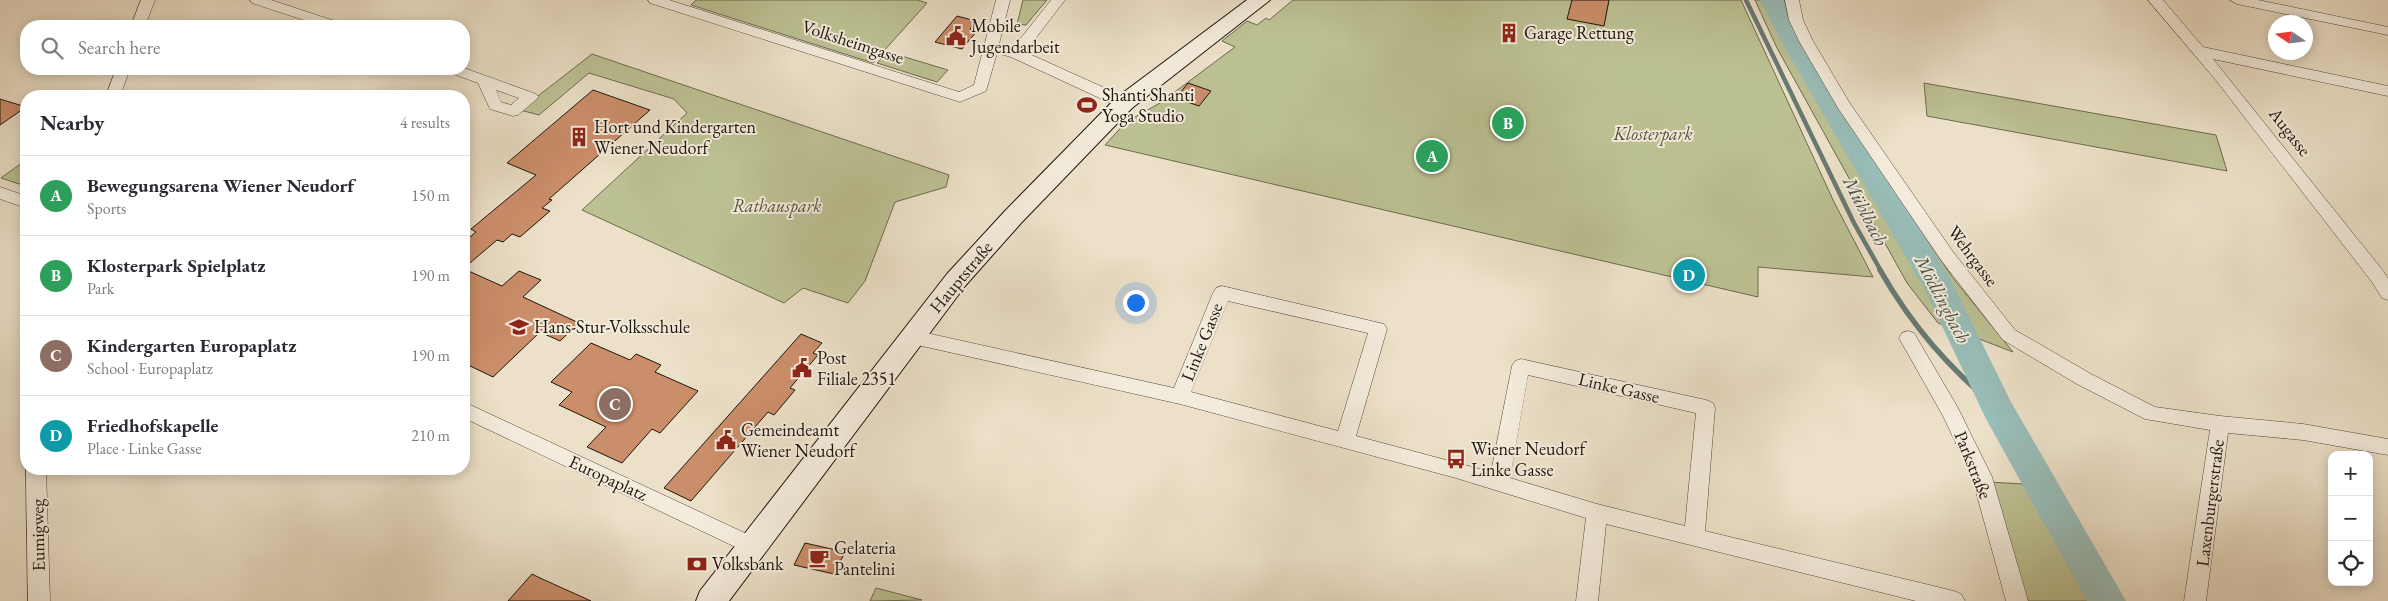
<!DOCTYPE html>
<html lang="en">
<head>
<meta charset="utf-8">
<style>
  :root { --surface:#fff; --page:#f2f2f3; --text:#2b2b33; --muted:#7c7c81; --line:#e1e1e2; --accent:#ea580c }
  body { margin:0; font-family:"EB Garamond",serif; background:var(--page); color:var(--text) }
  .controls { position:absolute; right:15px; bottom:15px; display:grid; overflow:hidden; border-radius:10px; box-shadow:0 2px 12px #0003 }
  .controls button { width:45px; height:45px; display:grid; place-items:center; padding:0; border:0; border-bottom:1px solid var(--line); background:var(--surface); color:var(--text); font:25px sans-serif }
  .compass { position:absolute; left:2268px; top:15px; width:45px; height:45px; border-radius:50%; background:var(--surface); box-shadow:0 2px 12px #0003; rotate:283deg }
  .you { position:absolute; left:1135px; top:302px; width:18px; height:18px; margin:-12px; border:4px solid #fff; border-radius:50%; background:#1a73e8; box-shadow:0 0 0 8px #1a73e833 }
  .badge { display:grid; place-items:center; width:32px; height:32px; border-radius:50%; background:var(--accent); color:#fff; font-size:16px; font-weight:700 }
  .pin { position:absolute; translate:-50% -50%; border:2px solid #fff; box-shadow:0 1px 5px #0006 }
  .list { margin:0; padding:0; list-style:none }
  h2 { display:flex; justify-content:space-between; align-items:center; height:65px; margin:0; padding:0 20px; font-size:21px }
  h2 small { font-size:16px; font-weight:400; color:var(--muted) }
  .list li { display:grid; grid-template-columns:32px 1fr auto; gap:15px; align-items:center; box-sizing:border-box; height:80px; padding:0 20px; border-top:1px solid var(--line) }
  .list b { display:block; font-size:19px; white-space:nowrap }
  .list p { margin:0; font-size:16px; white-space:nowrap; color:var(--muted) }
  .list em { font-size:16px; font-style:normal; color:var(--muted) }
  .icon { flex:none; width:28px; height:28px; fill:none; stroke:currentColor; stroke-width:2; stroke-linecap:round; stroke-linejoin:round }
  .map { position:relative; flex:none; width:2388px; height:601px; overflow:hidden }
  .search { position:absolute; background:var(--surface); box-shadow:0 2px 12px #0003; left:20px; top:20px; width:450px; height:55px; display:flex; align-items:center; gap:12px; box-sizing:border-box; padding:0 18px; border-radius:20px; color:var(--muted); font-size:19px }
  .panel { position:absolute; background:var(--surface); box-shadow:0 2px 12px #0003; left:20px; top:90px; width:450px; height:385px; border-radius:20px }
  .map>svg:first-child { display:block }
  .green { fill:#bcc193; stroke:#6c6b50 }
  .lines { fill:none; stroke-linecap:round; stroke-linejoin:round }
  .stream-far1 { stroke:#677a74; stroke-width:4.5 }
  .stream { stroke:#677a74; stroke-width:5.5 }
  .river { fill:#99bdb8; fill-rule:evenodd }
  .building { fill:#cb8e6a; stroke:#1d150d }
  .street-casing { stroke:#51483c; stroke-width:1 }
  .secondary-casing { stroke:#1d150d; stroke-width:2 }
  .street { fill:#f3ebdb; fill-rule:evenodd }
  .secondary { fill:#f3ebdb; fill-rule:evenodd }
  .labels { text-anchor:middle; stroke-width:4; stroke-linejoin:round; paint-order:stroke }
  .poi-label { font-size:18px; fill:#1d150d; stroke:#f3ebdb; text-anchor:start }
  .street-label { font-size:18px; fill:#1d150d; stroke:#f3ebdb }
  .park-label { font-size:18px; font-style:italic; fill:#55513c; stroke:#f3ebdb }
  .water-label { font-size:19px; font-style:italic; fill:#485049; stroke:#f3ebdb }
</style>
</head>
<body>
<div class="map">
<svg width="2388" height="601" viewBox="0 0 2388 601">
  <rect width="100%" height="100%" fill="#ece0c8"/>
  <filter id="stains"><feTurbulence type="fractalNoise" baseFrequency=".004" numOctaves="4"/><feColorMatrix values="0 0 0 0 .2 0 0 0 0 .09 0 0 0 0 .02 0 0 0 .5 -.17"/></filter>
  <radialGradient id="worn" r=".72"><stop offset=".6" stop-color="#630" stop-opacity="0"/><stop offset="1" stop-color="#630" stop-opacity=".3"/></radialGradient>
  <path class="green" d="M696 0H918L927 3 873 63 691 5Z
    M1023 0H1047L1026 25 1017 24Z
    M1293 0H1741L1834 202 1873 277 1758 267V297L1105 145 1126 122 1160 103 1235 47 1222 41 1247 21 1257 25 1266 18 1269 20Z
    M1755 0H1783L1792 25 1784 29 1834 123 1854 133 1953 278 2013 352 1938 323 1907 283 1777 48Z
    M888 52 948 70 937 82 877 63Z
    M592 54 949 175 946 187 895 202 865 281 848 303 803 288 784 303 582 210 687 113 674 99 589 73 539 115 520 110Z
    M1924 83 2216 135 2227 171 1927 116Z
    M26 160V183L19 184 1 178Z
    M1988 482 2024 484 2093 601H2024Z
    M876 588 922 600 870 601Z"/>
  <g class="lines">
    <path class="stream-far1" d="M1746 0 1854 223 1881 271"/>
    <path class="stream" d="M1880 270C1912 326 1948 367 1998 409"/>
    <path class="river" d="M1760 0H1786L1811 48 1951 280 2011 402 2126 601H2087L1986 419 1925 290 1785 48Z"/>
  </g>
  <path class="building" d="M1572 0H1609L1604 26 1567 19Z
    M957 16 976 21 970 29 977 31 962 49 935 42Z
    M1188 83 1211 91 1199 106 1176 98Z
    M593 90 650 110 549 199 552 200 542 208 550 211 520 237 512 234 503 242 497 240 464 268V242L476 232 471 229 536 175 507 163Z
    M0 99 26 107 0 125Z
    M464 269 502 286 519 271 541 280 523 297 579 323 560 341 540 332 493 377 464 363Z
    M801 334 822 343 813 353 818 355 790 388 795 390 774 415 768 412 691 501 664 488Z
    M591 343 630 360 636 354 661 365 655 372 698 391 660 433 652 429 622 463 587 447 606 427 559 405 572 392 551 382Z
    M805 543 845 552 834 574 794 565Z
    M532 574 540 578 591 601H508Z"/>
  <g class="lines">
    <defs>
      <path id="street" d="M141 0H155L145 26H131Z
        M250 0H271L341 23 343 26H322L252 3Z
        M648 0H669L959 92 974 85 996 0H1010L999 44 1013 48 1051 0H1065L1025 52 1129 99 1132 103 1124 108 1119 107 1011 57 997 53 986 91 960 102 650 3Z
        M1785 0H1799L1803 20 1813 41 1849 102 1953 252 2015 330 2091 374 2155 407 2220 416 2303 424 2388 439V455L2303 440 2228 433 2206 601H2184L2210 430 2145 419 2077 384 2003 340 1941 260 1838 108 1799 41 1789 20Z
        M2148 0H2163L2203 47 2388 86V96L2213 59 2384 272 2388 279V300L2382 298 2372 282 2215 79Z
        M2230 0H2258L2388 27V35L2237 4Z
        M464 68 536 94 539 97 518 115 513 116 490 109 478 83 448 72 446 69ZM496 90 519 98 511 105 501 102Z
        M116 69H130L120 96H106Z
        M0 187 26 196V208L0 199Z
        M1222 286 1384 324 1387 329 1356 436 1491 472 1512 366 1515 361 1521 359 1706 400 1713 403 1715 408 1705 531 1954 591 1961 594 1965 601H1916L1606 524 1598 601H1576L1586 518 1456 478 1180 404 913 344 907 342 904 337 907 332 913 330 1174 388 1213 293 1216 288ZM1228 301 1368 333 1338 431 1191 392ZM1528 375 1696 413 1685 526 1597 504 1510 478Z
        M1908 331 1914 333 1958 408 1992 477 2028 601H2006L1972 477 1943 416 1899 338 1902 333Z
        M464 402 760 540 763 546 760 552 753 555 746 552 464 418Z
        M26 469H46L50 601H28Z"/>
      <path id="secondary" d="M1247 0H1270L1132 108 1021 223 965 286 729 601H696L700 591 947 274 1005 211 1116 98Z"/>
    </defs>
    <use href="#street" class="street-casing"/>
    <use href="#secondary" class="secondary-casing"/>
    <use href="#street" class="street"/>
    <use href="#secondary" class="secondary"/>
  </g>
  <defs>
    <symbol id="building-bare" viewBox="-9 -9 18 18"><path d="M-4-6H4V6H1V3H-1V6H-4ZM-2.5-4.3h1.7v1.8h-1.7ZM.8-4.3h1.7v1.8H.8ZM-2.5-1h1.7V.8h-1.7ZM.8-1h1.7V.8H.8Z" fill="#8f2418" stroke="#f3ebdb" stroke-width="2.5" paint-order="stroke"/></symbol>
    <symbol id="civic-bare" viewBox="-9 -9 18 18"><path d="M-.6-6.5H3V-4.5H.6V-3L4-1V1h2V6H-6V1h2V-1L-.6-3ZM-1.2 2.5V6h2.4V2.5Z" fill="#8f2418" stroke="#f3ebdb" stroke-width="2.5" paint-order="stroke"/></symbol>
    <symbol id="stadium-bare" viewBox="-9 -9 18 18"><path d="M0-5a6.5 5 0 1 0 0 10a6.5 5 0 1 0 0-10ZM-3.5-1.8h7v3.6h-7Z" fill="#8f2418" stroke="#f3ebdb" stroke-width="2.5" paint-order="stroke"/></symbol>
    <symbol id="school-bare" viewBox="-9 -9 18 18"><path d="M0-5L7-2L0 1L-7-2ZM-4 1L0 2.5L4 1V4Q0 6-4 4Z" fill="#8f2418" stroke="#f3ebdb" stroke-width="2.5" paint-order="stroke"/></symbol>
    <symbol id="bus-bare" viewBox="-9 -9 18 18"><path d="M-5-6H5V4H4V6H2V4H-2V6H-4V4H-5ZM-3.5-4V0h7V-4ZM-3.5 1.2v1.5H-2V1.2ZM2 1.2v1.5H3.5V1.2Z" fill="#8f2418" stroke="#f3ebdb" stroke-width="2.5" paint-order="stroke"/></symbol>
    <symbol id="cafe-bare" viewBox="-9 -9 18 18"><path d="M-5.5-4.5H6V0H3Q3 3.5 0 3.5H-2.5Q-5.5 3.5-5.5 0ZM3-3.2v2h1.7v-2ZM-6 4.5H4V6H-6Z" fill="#8f2418" stroke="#f3ebdb" stroke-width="2.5" paint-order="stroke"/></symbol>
    <symbol id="bank-bare" viewBox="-9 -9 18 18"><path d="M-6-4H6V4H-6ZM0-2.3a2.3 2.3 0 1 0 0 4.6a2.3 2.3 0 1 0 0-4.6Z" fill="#8f2418" stroke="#f3ebdb" stroke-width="2.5" paint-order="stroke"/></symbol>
  </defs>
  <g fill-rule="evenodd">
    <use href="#building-bare" x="1495" y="19" width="28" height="28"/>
    <use href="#civic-bare" x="942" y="22" width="28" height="28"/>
    <use href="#stadium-bare" x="1073" y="91" width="28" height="28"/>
    <use href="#building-bare" x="565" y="123" width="28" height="28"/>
    <use href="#school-bare" x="505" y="313" width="28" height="28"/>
    <use href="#civic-bare" x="788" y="354" width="28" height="28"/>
    <use href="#civic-bare" x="712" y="426" width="28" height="28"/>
    <use href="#bus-bare" x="1442" y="445" width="28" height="28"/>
    <use href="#cafe-bare" x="805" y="544" width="28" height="28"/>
    <use href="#bank-bare" x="683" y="550" width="28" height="28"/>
  </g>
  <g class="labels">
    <g class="poi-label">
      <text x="971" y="32">Mobile<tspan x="971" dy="21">Jugendarbeit</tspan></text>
      <text x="1524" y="39">Garage Rettung</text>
      <text x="1102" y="101">Shanti Shanti<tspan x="1102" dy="21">Yoga Studio</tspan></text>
      <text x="594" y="133">Hort und Kindergarten<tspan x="594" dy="21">Wiener Neudorf</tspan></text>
      <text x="534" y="333">Hans-Stur-Volksschule</text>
      <text x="817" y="364">Post<tspan x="817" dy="21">Filiale 2351</tspan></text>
      <text x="741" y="436">Gemeindeamt<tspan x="741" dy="21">Wiener Neudorf</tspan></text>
      <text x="1471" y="455">Wiener Neudorf<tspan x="1471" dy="21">Linke Gasse</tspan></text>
      <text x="834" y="554">Gelateria<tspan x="834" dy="21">Pantelini</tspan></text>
      <text x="712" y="570">Volksbank</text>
    </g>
    <g class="street-label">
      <text transform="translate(853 42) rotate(18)" y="6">Volksheimgasse</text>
      <text transform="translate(2290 132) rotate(52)" y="6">Augasse</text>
      <text transform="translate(1973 256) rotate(53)" y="6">Wehrgasse</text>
      <text transform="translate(961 277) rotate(-50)" y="6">Hauptstraße</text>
      <text transform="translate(1202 342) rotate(-68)" y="6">Linke Gasse</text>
      <text transform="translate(1619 388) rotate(13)" y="6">Linke Gasse</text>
      <text transform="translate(1973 465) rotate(68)" y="6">Parkstraße</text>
      <text transform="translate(608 478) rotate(25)" y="6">Europaplatz</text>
      <text transform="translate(2210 503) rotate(-83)" y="6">Laxenburgerstraße</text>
      <text transform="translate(38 535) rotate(-91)" y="6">Eumigweg</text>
    </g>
    <g class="park-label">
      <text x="1653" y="140">Klosterpark</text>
      <text x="777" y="212">Rathauspark</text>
    </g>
    <g class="water-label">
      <text transform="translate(1866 211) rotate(63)" y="7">Mühlbach</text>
      <text transform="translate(1943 299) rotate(62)" y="7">Mödlingbach</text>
    </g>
  </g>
  <rect width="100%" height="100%" filter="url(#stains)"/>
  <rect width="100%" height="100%" fill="url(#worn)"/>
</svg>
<div class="controls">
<button>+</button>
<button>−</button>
<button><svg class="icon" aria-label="locate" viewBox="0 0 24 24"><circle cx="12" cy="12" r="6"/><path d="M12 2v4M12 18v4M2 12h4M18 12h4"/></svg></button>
</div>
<svg class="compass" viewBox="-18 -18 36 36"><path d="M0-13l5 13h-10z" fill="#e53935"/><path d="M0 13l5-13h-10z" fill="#7c7c81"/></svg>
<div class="you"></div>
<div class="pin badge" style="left:1432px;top:156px;background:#2e9e5b">A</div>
<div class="pin badge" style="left:1508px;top:123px;background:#2e9e5b">B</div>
<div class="pin badge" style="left:615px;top:404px;background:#8d6e63">C</div>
<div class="pin badge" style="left:1689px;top:275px;background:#0f9aa8">D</div>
<div class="search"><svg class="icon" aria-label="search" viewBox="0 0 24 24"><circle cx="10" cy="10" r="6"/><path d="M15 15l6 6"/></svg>Search here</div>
<section class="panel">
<h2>Nearby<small>4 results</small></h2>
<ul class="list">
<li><span class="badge" style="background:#2e9e5b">A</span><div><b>Bewegungsarena Wiener Neudorf</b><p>Sports</p></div><em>150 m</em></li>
<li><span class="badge" style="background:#2e9e5b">B</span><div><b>Klosterpark Spielplatz</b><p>Park</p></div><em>190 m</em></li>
<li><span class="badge" style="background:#8d6e63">C</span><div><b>Kindergarten Europaplatz</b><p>School · Europaplatz</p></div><em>190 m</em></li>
<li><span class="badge" style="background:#0f9aa8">D</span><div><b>Friedhofskapelle</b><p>Place · Linke Gasse</p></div><em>210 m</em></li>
</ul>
</section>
</div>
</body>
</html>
